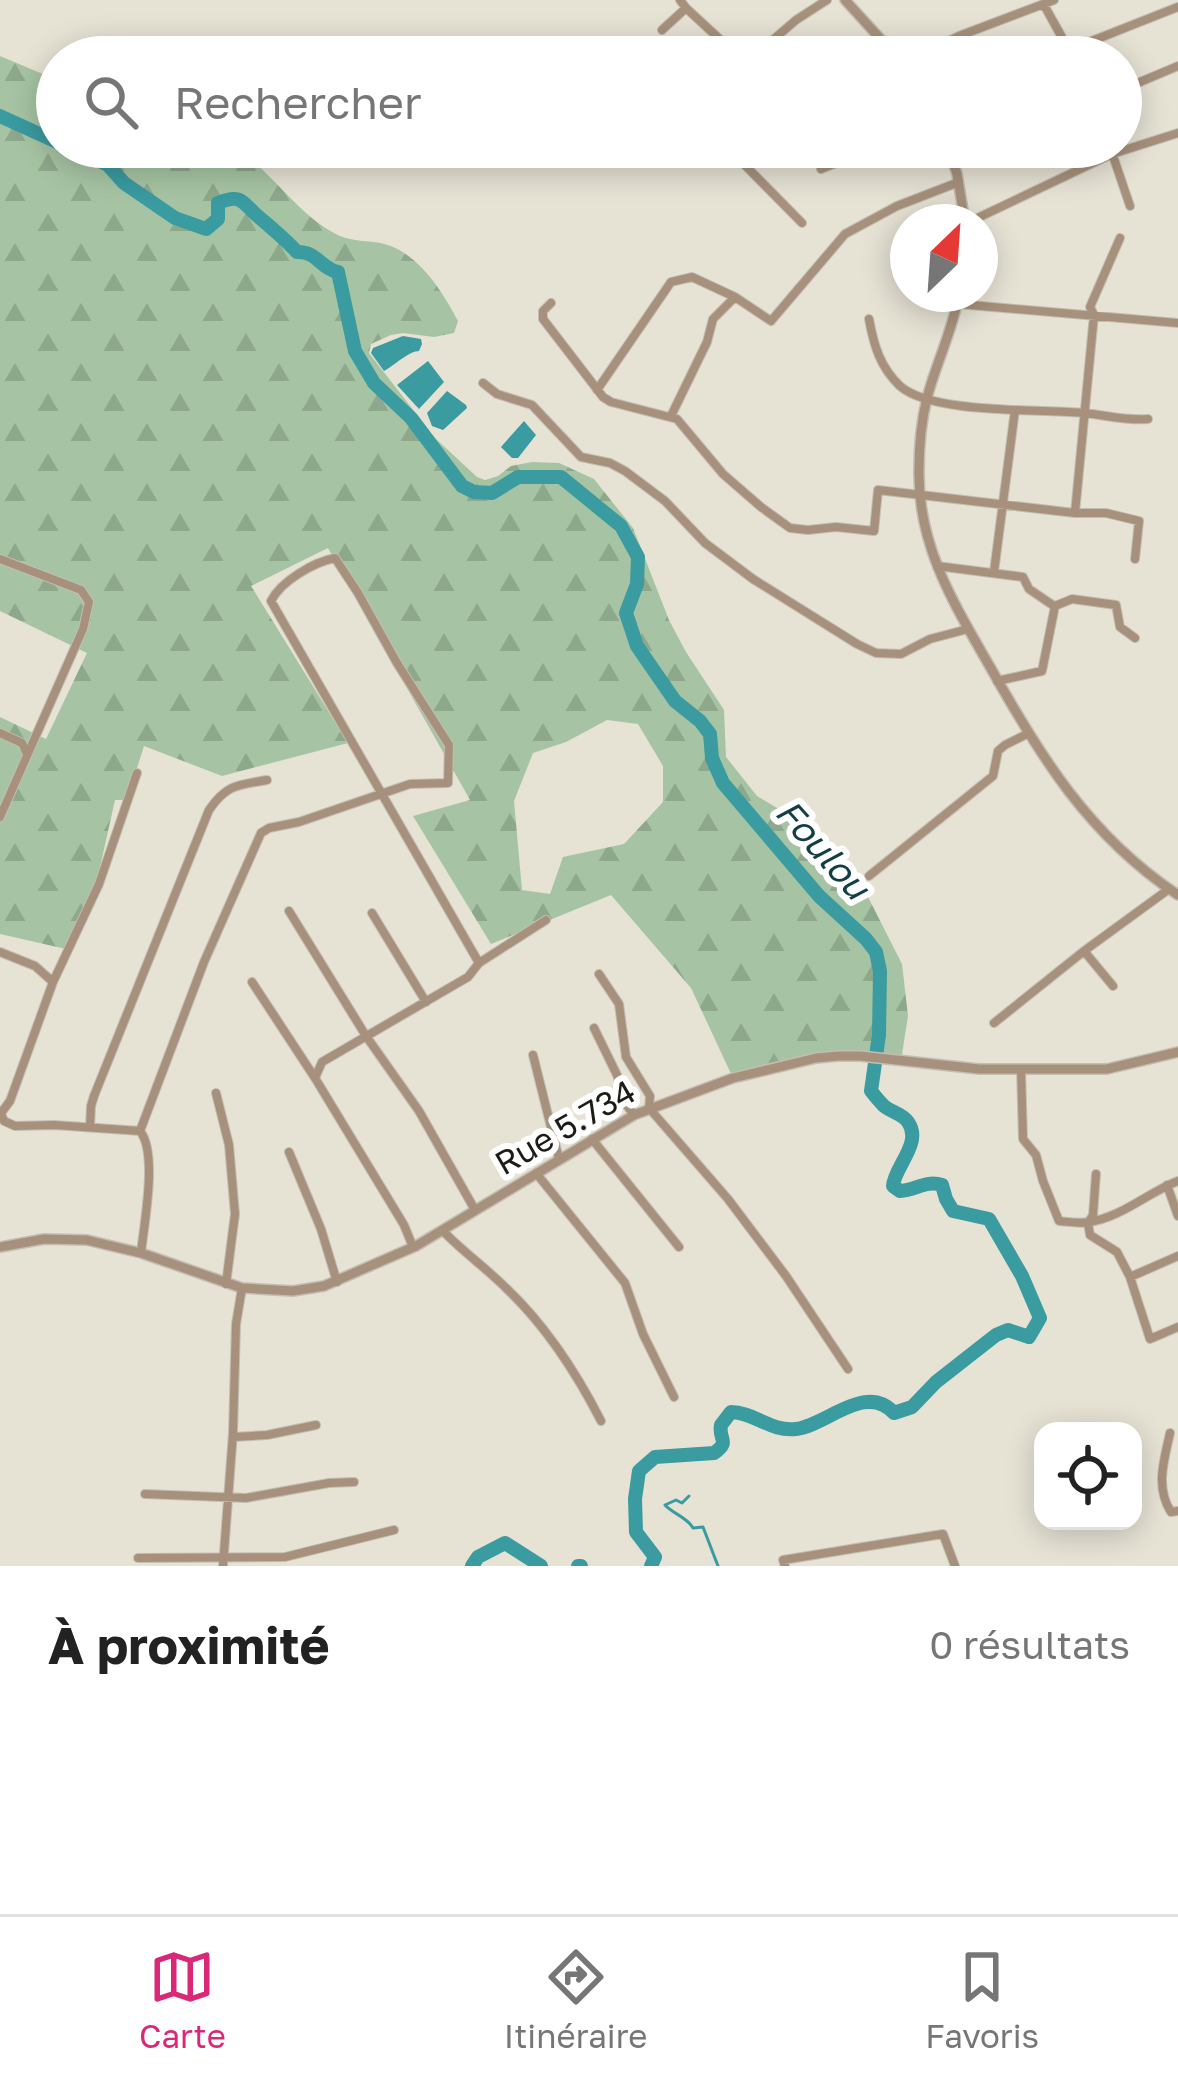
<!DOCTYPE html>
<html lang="fr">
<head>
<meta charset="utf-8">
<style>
  :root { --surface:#fff; --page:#f2f2f2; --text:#222; --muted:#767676; --line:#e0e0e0; --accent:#db2777 }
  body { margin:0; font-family:"Golos Text",sans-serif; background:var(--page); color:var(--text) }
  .controls { position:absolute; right:36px; bottom:36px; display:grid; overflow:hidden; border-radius:24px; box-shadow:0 6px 30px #0003 }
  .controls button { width:108px; height:108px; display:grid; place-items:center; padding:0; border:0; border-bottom:3px solid var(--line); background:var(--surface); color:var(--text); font:60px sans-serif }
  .compass { position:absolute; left:890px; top:204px; width:108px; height:108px; border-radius:50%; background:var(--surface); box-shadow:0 6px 30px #0003; rotate:25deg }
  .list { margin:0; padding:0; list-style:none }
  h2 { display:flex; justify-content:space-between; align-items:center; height:156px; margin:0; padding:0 48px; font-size:51px }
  h2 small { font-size:39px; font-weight:400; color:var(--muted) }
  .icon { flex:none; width:66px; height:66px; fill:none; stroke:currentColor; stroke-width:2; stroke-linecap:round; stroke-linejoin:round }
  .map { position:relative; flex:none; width:1178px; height:1566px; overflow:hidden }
  .search { position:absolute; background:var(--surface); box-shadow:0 6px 30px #0003; left:36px; right:36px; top:36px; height:132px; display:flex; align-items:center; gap:30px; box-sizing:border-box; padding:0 42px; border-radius:66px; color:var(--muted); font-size:45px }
  .sheet { height:348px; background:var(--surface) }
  nav { display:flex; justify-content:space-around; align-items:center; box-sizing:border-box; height:168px; border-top:3px solid var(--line); background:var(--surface); font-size:33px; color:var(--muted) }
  nav a { display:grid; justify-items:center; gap:6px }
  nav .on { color:var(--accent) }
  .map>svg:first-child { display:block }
  .forest { fill:url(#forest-firs); fill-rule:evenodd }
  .water { fill:#3a9ba0 }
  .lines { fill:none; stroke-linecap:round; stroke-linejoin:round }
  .stream { stroke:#3a9ba0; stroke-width:3 }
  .river { stroke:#3a9ba0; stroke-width:14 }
  .minor-casing { stroke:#c2beb2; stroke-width:10 }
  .tertiary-casing { stroke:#c2beb2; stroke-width:12 }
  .minor { stroke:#a7917c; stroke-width:8 }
  .tertiary { stroke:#a7917c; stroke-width:9 }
  .labels { text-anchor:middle; stroke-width:12; stroke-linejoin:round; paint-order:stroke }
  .street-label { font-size:33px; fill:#1d1b16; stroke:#fff }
  .water-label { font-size:36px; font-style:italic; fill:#133f42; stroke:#fff }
</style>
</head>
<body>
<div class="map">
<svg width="1178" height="1566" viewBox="0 0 1178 1566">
  <defs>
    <pattern id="forest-firs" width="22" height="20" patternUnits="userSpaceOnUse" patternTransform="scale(3)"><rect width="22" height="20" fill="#a6c4a3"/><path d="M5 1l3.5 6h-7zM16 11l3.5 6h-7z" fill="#8ea88c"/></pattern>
  </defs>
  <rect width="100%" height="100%" fill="#e6e2d4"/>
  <path class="forest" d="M0 56 57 80V147H234C271 170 295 212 334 233 350 242 364 240 380 243 417 250 442 291 458 321L454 333 434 337 403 333 391 335 371 344 369 353 435 438 477 477 485 480 498 476 511 466 532 462 559 463 594 479 633 528 669 620 686 652 724 710 726 757 757 796 814 830 819 846 810 859 832 883 846 876 867 895 902 964 908 1016 901 1061 816 1058 733 1078 691 988 611 895 491 944 413 816 470 800 328 548 251 586 348 743 222 776 144 746 127 800H115L94 894 66 949 0 934V717L46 739 87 653 0 611ZM607 720 638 724 663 766V802L624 844 563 857 550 894 522 890 514 801 533 753 566 742Z"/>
  <path class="water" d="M403 336 421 339 422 344 419 351C409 351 395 365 384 371L371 353 373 348Z
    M428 361 444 382 419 409 397 385Z
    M447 391 466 405 467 408 443 430 432 426 427 413Z
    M524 421 536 435 518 458H512L501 447Z"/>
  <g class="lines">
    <path class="stream" d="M689 1496 682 1503 676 1500 665 1505C673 1514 687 1517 693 1528L703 1527 718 1566"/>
    <path class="river" d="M0 116 57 142
      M69 147 108 165 124 183 175 218 206 229 218 219V203C244 192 243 205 260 218 273 229 285 239 297 252 317 251 321 269 338 272L355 351 374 383 411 418 462 486 474 492 492 493 518 477H561L621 526 638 557 637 584 626 613 637 646 675 701 700 721 710 734 712 758 723 783 819 896 866 939 876 952 880 971 879 1035 871 1091C875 1096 879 1101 884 1106 891 1112 903 1114 908 1122 923 1143 894 1167 893 1186L900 1191C916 1190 926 1180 942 1185L946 1199 953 1211 989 1219 1022 1276 1040 1318 1029 1337 1008 1330 996 1335 936 1382 912 1407 894 1413C866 1382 827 1425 796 1429 770 1432 754 1412 731 1412L721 1425C718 1440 731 1441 714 1453L655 1457 639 1471 635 1499 636 1532 655 1557 651 1566
      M472 1566 478 1557 505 1543 541 1566
      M578 1566H581"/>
    <defs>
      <path id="minor" d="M1044 5 1069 50 1178 7
        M686 8 739 57
        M662 30 686 8 680 0
        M753 57 796 20 827 0
        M915 57 959 36 1054 0
        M1056 57 1069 50 1072 57
        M1121 90 1178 66
        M727 147 802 223
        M1110 147 1130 206
        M955 166 995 147
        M821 169 876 147
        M969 222 1112 154 1178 133
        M551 303 543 311V319L603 397 611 402 677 419 723 474 761 507 790 528 808 530 836 527 874 531 878 490 1075 513H1106L1139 521 1135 559
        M958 304 1178 323
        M869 319C874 346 880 367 900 386 931 414 1041 409 1084 413 1106 415 1125 421 1148 419
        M483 383 497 394 532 405 581 457 610 463 625 471 665 501 705 543 753 579 857 644 876 653 901 654 930 639 968 629
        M597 390 671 282 692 277 735 297 771 321 845 234 897 206 959 182
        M671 416 707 342 713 319 735 297
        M1075 513 1094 315 1090 307 1120 238
        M0 559 81 590 89 602 83 629 0 817
        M937 566 1023 577 1029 589 1054 606
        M994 572 1015 410
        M997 681 1042 671 1055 606 1072 599 1116 605 1120 627 1135 638
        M0 733 22 743 27 754
        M869 876 993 776 998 751 1005 745 1027 734
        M289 911 366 1036 419 1111 475 1210
        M372 913 426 1002
        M0 952 35 966 53 982
        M479 963 546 920
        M599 974 619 1004 626 1057 650 1096 649 1108 728 1199 786 1276 848 1369
        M252 982 315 1078 404 1225 413 1247
        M1113 986 1084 951 1169 889
        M994 1023 1084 951
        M594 1028 617 1075 625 1103 634 1115
        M533 1055 559 1159
        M1021 1069 1023 1139 1036 1155 1043 1181 1059 1221C1069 1222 1080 1224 1089 1222 1122 1217 1147 1193 1178 1181
        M216 1093 229 1145 235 1214 226 1284
        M0 1111 4 1121 15 1126 54 1125 140 1131
        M1 1113 10 1101 53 982 99 884 137 773
        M90 1127 91 1106 94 1096 209 810C227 784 238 785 267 780
        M592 1139 679 1247
        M289 1152 321 1229 337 1282
        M536 1173 625 1283 643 1334 674 1397
        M1096 1174 1093 1215 1088 1223 1090 1235 1117 1252 1130 1277 1150 1339 1178 1327
        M1167 1185 1178 1216
        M442 1230C462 1251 486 1268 506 1288 545 1325 577 1374 601 1421
        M141 1253C144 1224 158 1153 140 1131L204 962 261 833 269 828 299 822 410 784 448 783 449 745 397 663 358 593 335 558C314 562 281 581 271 601L479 963 468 977 322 1062 315 1078
        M1130 1277 1178 1256
        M1170 1433C1164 1461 1155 1487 1171 1512L1178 1511
        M233 1437 267 1435 316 1425
        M145 1494 246 1498 329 1483 354 1482
        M138 1558 285 1557 394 1530
        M223 1566 233 1433 236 1324 242 1288
        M785 1566 783 1560 943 1534 955 1566"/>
      <path id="tertiary" d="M845 0 897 57
        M948 147 957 174 965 222
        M959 294C953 330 936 363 927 398 921 422 919 447 919 471 918 546 953 602 989 665 1040 756 1089 836 1178 895
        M0 1247 44 1239 87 1240 141 1253 242 1288 293 1291 324 1286 416 1246 634 1115 733 1078 816 1058 838 1056H860L979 1069H1107L1178 1052"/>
    </defs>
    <use href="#minor" class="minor-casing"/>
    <use href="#tertiary" class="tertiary-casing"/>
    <use href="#minor" class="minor"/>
    <use href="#tertiary" class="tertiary"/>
  </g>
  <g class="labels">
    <g class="street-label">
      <text transform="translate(565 1127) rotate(-30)" y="12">Rue 5.734</text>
    </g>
    <g class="water-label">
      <text transform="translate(823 849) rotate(48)" y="13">Foulou</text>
    </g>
  </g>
</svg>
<div class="controls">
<button><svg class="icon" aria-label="locate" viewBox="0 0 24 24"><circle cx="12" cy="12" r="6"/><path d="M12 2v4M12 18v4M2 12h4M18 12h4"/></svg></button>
</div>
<svg class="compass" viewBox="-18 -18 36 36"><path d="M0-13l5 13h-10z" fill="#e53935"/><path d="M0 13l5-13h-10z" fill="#767676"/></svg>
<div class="search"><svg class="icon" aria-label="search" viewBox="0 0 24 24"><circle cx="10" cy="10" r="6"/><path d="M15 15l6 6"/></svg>Rechercher</div>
</div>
<section class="sheet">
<h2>À proximité<small>0 résultats</small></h2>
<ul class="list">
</ul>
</section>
<nav>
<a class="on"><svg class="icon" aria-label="map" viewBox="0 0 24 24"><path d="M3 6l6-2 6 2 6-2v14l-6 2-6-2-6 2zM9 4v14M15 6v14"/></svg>Carte</a>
<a><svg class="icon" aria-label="directions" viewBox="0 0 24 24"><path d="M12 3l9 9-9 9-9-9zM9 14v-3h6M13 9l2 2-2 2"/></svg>Itinéraire</a>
<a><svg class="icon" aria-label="saved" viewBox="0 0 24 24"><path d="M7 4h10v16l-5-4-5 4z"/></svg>Favoris</a>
</nav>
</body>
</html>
